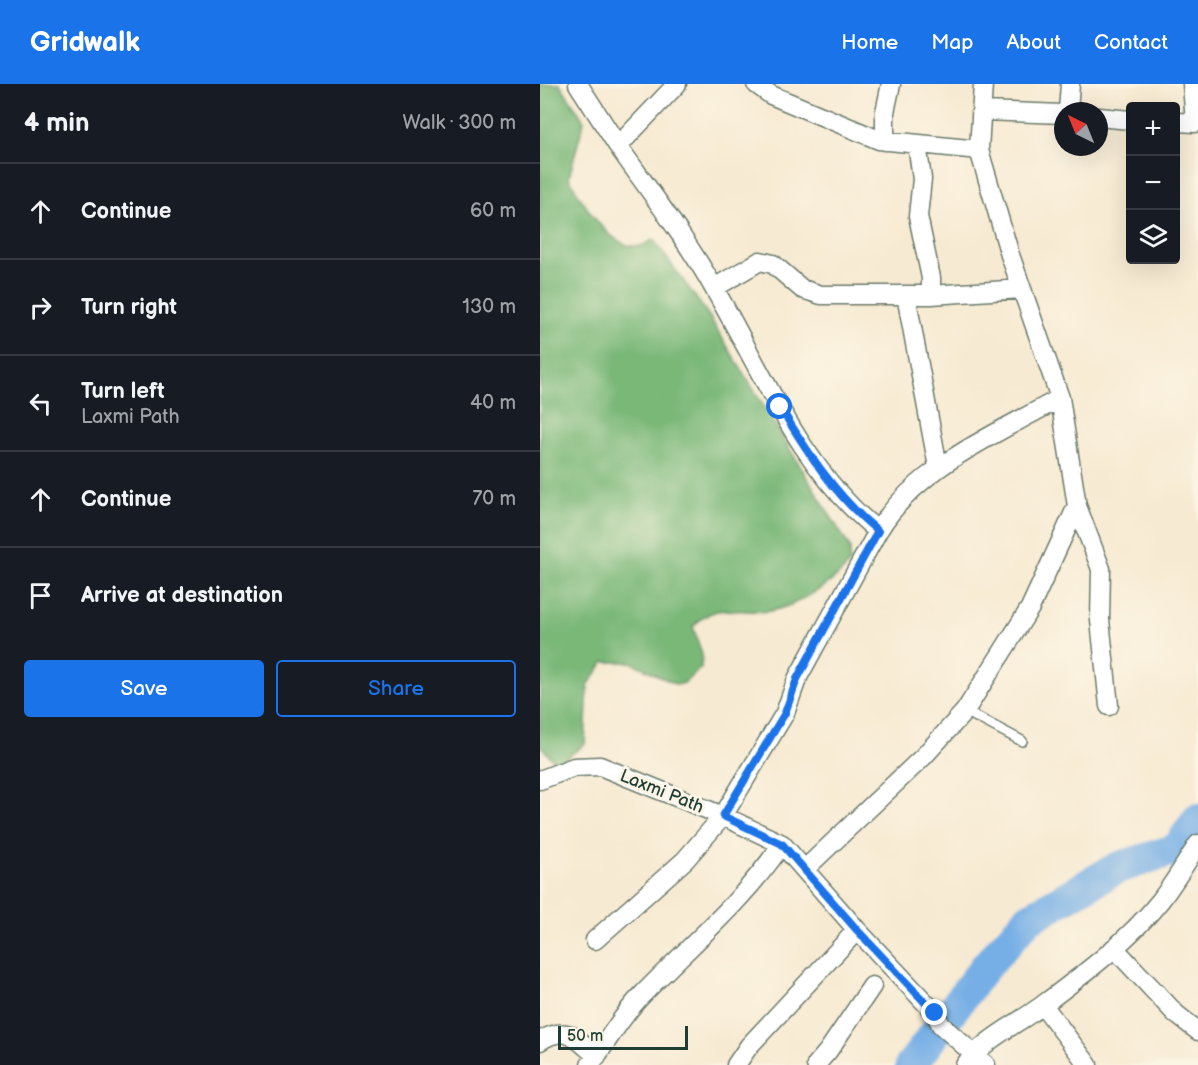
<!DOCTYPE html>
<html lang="en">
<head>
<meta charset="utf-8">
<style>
  :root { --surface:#171b24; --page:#242831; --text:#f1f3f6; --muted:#9ea1a6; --line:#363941; --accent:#1a73e8 }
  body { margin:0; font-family:"Balsamiq Sans",sans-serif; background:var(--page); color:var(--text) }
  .controls { position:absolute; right:18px; top:18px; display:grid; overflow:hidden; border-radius:6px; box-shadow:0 6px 24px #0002 }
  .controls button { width:54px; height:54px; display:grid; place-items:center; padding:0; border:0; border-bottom:2px solid var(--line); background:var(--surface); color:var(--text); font:30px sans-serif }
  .compass { position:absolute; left:514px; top:18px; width:54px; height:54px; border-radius:50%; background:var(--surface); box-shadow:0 6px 24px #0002; rotate:317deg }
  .scale { position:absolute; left:18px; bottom:15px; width:130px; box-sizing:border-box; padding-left:6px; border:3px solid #1f3d34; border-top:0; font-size:16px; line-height:21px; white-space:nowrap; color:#1f3d34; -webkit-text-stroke:4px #fcf5e5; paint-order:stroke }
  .stop { position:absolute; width:18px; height:18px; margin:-14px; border:4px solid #1a73e8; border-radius:50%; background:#fff }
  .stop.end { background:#1a73e8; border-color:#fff; box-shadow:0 2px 6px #0008 }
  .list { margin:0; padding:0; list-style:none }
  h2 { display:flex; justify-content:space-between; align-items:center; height:78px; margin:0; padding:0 24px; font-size:26px }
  h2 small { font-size:20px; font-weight:400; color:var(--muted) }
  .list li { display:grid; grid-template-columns:39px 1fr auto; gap:18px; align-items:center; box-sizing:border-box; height:96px; padding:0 24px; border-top:2px solid var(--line) }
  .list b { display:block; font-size:22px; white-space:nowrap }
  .list p { margin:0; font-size:20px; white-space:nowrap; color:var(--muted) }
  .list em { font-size:20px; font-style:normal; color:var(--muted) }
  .actions { display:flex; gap:12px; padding:18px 24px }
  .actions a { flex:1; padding:14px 0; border:2px solid var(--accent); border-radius:6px; text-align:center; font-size:21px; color:var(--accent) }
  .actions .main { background:var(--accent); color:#fff }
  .icon { flex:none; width:33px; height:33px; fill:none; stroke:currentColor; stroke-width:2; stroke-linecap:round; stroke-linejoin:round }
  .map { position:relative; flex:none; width:658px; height:981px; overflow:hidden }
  header { display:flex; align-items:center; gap:36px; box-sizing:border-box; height:84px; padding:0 30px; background:var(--accent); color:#fff }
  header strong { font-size:28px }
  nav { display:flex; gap:33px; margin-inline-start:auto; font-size:21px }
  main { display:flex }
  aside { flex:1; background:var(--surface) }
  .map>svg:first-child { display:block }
  .forest { fill:#7ab878; stroke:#4c7a56; stroke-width:1.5 }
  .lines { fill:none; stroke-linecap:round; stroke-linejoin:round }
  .river { stroke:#76afe6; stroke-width:32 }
  .service-casing { stroke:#6b7a6b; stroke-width:12 }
  .minor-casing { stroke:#6b7a6b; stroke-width:21 }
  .service { stroke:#fff; stroke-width:9 }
  .minor { stroke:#fff; stroke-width:18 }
  .route { stroke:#1a73e8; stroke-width:8 }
  .labels { text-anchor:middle; stroke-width:6; stroke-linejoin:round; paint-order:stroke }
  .street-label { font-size:18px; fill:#1f3d34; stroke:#fcf5e5 }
</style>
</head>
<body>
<header>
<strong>Gridwalk</strong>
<nav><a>Home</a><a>Map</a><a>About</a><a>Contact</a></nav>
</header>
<main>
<aside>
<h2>4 min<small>Walk · 300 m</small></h2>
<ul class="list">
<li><svg class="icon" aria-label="ahead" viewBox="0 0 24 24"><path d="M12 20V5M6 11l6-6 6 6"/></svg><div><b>Continue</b></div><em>60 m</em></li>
<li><svg class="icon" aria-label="right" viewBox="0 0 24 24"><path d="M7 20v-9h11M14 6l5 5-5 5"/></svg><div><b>Turn right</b></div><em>130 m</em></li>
<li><svg class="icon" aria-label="left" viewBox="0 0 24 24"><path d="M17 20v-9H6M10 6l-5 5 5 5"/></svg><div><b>Turn left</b><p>Laxmi Path</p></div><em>40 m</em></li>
<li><svg class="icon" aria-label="ahead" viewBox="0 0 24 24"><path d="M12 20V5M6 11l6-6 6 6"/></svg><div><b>Continue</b></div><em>70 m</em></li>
<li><svg class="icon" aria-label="arrive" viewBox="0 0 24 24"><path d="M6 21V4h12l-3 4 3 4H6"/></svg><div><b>Arrive at destination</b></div></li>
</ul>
<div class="actions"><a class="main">Save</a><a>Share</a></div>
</aside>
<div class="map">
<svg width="658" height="981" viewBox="0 0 658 981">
  <rect width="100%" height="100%" fill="#fcf5e5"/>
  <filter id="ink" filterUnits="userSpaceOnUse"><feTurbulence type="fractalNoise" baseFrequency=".0167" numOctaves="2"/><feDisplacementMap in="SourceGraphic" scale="12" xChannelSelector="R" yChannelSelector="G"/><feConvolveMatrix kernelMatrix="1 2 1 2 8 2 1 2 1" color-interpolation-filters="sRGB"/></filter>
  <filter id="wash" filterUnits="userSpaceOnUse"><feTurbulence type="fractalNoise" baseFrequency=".008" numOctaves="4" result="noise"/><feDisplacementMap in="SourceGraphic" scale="24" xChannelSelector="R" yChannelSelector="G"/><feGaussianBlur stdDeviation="1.35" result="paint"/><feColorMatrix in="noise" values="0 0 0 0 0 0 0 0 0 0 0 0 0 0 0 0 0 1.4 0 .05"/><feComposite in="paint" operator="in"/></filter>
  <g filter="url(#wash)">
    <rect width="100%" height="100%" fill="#f7ead2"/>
    <path class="forest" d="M0 0H20L44 37 29 93C40 115 71 168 101 162 105 161 110 157 113 155L167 229 310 464V478C297 498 253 524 229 527 198 531 176 515 153 543L162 570 161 584 144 599 137 601 91 578H64L48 601 45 660 21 678 13 676 0 661Z"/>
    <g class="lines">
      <path class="river" d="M371 981 444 884 488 835 577 784 637 765 658 735"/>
    </g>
  </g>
  <g filter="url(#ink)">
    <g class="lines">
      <defs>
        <path id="service" d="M425 627 482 657"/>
        <path id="minor" d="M38 0 78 62 137 0
          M216 0 231 11 339 56 439 66
          M652 0 655 39
          M441 27 523 30
          M528 27 530 0
          M559 33 590 36
          M636 38 655 39
          M345 57V28L351 0
          M78 62C111 109 147 156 175 206 223 289 261 385 338 447 377 382 457 350 520 314
          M174 204 220 177 233 180 262 205 281 211H391V194L378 132 382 95 377 60
          M366 211 398 383
          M391 211 482 205
          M537 422 561 485 560 536 569 622
          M0 696 34 683 60 682 183 732 242 760 317 846 395 929 401 941 446 981
          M265 785 383 673 425 627 490 524 537 422 520 314 470 171 439 66 443 0
          M55 856 145 776 183 732 245 629 257 595 338 447
          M574 864 636 930 658 947
          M503 921 548 981
          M0 957C28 940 35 954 57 972
          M50 981C68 957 81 932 102 911 150 861 203 818 242 760
          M196 981 209 962 317 846
          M276 981 288 967 332 902
          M425 981C445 954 478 940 504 920 544 890 588 857 620 817 634 799 646 779 658 760"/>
      </defs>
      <use href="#service" class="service-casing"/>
      <use href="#minor" class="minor-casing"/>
      <use href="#service" class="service"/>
      <use href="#minor" class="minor"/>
    </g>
  </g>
  <g class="lines" filter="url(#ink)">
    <path class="route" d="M240 323C268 369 296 413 338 447L257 595 245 629 183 732 242 760 317 846 395 929"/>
  </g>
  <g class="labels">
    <g class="street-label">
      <text transform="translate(122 707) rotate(22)" y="6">Laxmi Path</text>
    </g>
  </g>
</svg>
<div class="controls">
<button>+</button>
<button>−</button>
<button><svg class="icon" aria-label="layers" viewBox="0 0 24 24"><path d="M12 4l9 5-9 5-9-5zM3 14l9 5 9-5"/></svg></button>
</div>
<svg class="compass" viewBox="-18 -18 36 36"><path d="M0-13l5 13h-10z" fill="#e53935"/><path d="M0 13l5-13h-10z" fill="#9ea1a6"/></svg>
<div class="scale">50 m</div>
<div class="stop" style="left:240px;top:323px"></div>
<div class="stop end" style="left:395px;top:929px"></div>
</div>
</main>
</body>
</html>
